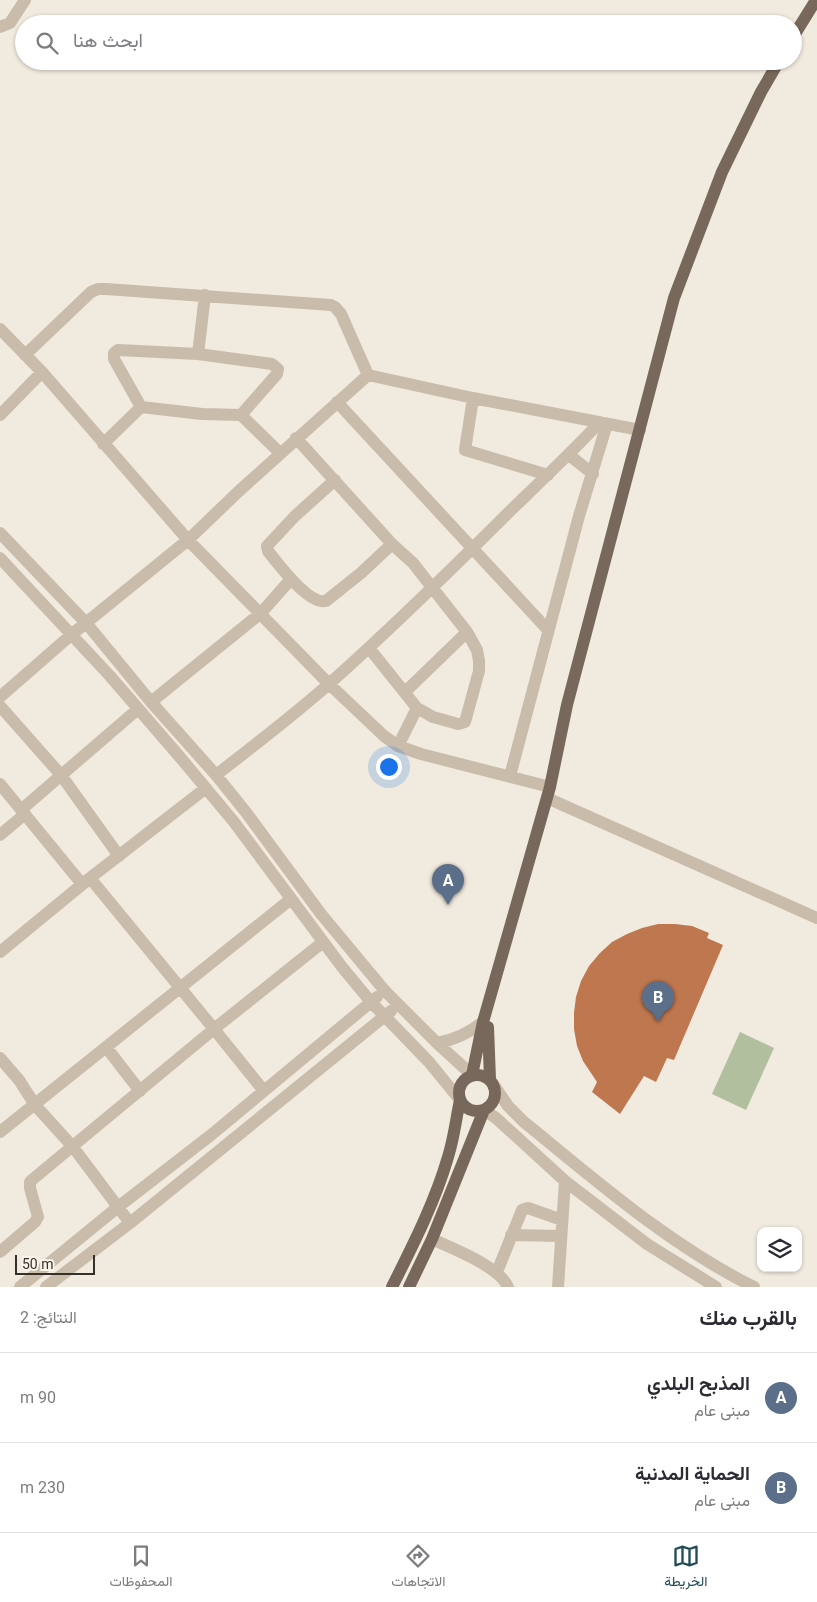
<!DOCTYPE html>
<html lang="ar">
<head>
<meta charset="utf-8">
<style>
  :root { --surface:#fff; --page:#f2f2f3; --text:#2b2b33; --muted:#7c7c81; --line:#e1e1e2; --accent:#214c56 }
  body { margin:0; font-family:Roboto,Vazirmatn,sans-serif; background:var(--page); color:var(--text); direction:rtl }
  .controls { position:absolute; right:15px; bottom:15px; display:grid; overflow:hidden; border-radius:10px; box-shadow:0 1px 4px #0004 }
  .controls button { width:45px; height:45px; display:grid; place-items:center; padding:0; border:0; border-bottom:1px solid var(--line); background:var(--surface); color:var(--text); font:25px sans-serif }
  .scale { position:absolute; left:15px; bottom:12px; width:80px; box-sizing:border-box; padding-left:5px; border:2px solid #372f2a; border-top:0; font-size:14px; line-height:18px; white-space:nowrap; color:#372f2a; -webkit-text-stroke:4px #f9f4ea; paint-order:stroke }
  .you { position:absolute; left:388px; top:766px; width:18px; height:18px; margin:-12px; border:4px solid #fff; border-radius:50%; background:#1a73e8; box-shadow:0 0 0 8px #1a73e833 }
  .badge { display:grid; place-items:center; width:32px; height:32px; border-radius:50%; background:var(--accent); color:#fff; font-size:16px; font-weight:700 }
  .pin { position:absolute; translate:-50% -41px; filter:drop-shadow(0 1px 2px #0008) }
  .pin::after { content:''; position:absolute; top:26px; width:18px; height:15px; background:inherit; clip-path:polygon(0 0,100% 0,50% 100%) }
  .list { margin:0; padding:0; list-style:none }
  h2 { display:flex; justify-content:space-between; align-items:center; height:65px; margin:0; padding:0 20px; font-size:21px }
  h2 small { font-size:16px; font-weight:400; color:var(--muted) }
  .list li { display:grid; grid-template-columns:32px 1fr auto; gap:15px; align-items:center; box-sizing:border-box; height:90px; padding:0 20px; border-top:1px solid var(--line) }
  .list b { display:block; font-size:19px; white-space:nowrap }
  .list p { margin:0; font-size:16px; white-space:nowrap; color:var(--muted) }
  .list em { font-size:16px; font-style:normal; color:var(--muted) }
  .icon { flex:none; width:28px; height:28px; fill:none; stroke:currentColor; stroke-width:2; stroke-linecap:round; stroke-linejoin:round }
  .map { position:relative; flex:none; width:817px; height:1287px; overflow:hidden; direction:ltr }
  .search { position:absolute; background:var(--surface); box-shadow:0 1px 4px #0004; left:15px; right:15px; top:15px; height:55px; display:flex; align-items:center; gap:12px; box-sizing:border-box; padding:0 18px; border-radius:28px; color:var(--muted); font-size:19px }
  .sheet { height:245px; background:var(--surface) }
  nav { display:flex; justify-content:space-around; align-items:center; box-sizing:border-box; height:70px; border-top:1px solid var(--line); background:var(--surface); font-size:14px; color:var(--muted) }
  nav a { display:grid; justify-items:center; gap:2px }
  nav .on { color:var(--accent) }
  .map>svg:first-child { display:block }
  .green { fill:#b1bf9f }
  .building { fill:#bf774f }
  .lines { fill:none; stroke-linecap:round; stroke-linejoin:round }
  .minor { stroke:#c9bcab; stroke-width:12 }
  .major { stroke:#78685c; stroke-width:12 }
</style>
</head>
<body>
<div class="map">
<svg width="817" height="1287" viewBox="0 0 817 1287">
  <rect width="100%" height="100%" fill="#f1eade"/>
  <path class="green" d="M740 1032 774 1048 746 1110 712 1094Z"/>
  <path class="building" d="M658 924H675L692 926 709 933 707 938 723 945 674 1060 667 1058 656 1082 644 1076 620 1114 592 1092 597 1082 583 1061 577 1046 574 1029V1013L576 997 581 981 589 966 600 953 612 942 627 934 642 928Z"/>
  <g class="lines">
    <path class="minor" d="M0 27 10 23 25 0
      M205 295 198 354 118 350 114 353V359L141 407 202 414 241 415 280 453
      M0 329 42 372 188 540 329 684 384 736 398 746 421 754 550 787
      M198 354 272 364 278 369 277 374 241 415
      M25 355 91 292 98 289H106L331 305 335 307 341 314 368 375
      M368 375 473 398 640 430
      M473 398 465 450 548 475
      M337 402 548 630
      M0 415 42 372
      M296 438 392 544 413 563 467 632 477 650 479 661V671L465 722 458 724 433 717 417 708 369 648
      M103 444 141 407
      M569 455 593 474
      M335 480 295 516 267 546 268 551C278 564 309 605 326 601L361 573 392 544
      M0 533 87 624 151 702 216 775 245 811 321 914 385 991 437 1043 472 1075
      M0 558 110 676 179 756 234 822 342 967 371 1002 429 1062 460 1100
      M405 692 467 632
      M0 697 71 635 188 540 239 491 368 375
      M151 702 261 613 291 579
      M0 706 61 775 119 856
      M398 746 417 708
      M216 775C255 745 294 715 330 683 393 627 452 569 511 510 541 481 571 453 600 422
      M510 776 579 516 607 424
      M0 784 82 884
      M547 798 817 918
      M22 809 138 709
      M0 835 25 814
      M90 878 214 1029 264 1091
      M0 952 90 878 206 788
      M437 1043C455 1040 469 1033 483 1022
      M106 1047 140 1091
      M0 1058 19 1080 35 1105 73 1147 130 1223
      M493 1084 508 1106 524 1122C597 1181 669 1245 754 1287
      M484 1110 496 1118 565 1181 647 1244 716 1287
      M0 1132 291 899
      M511 1235 561 1236
      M432 1239C453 1249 499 1266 508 1287
      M0 1252 35 1222 38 1217 30 1188V1182L33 1179 214 1029 323 942
      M497 1272 522 1210 528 1208 562 1220
      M20 1287 118 1207 211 1135 377 997
      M46 1287 130 1223 391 1011
      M558 1287 565 1181"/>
    <path class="major" d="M793 37 816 0
      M488 1027 490 1079
      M459 1093a18 18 0 1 1 36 0a18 18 0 1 1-36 0Z
      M472 1075 483 1022 550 787 567 705 674 298 722 172 761 92 779 61
      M392 1287C413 1245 435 1202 448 1157 454 1138 456 1119 460 1100
      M409 1287 432 1239 484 1110"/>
  </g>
</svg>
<div class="controls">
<button><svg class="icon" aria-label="layers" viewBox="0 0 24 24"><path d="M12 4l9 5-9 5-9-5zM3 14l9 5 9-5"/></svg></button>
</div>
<div class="scale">50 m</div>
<div class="you"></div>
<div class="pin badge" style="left:448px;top:905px;background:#5c6f8a">A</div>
<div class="pin badge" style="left:658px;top:1022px;background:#5c6f8a">B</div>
<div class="search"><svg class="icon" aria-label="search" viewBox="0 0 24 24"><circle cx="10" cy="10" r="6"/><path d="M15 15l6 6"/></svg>ابحث هنا</div>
</div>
<section class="sheet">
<h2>بالقرب منك<small>النتائج: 2</small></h2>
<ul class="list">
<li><span class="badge" style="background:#5c6f8a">A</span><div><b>المذبح البلدي</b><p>مبنى عام</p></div><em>90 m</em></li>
<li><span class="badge" style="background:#5c6f8a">B</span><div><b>الحماية المدنية</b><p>مبنى عام</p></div><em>230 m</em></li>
</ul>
</section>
<nav>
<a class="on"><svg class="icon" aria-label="map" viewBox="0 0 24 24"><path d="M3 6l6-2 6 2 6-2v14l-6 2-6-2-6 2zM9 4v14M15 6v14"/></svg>الخريطة</a>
<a><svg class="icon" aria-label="directions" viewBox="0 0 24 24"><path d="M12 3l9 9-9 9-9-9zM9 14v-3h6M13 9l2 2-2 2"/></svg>الاتجاهات</a>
<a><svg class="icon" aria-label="saved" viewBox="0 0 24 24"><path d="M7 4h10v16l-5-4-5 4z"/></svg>المحفوظات</a>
</nav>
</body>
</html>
